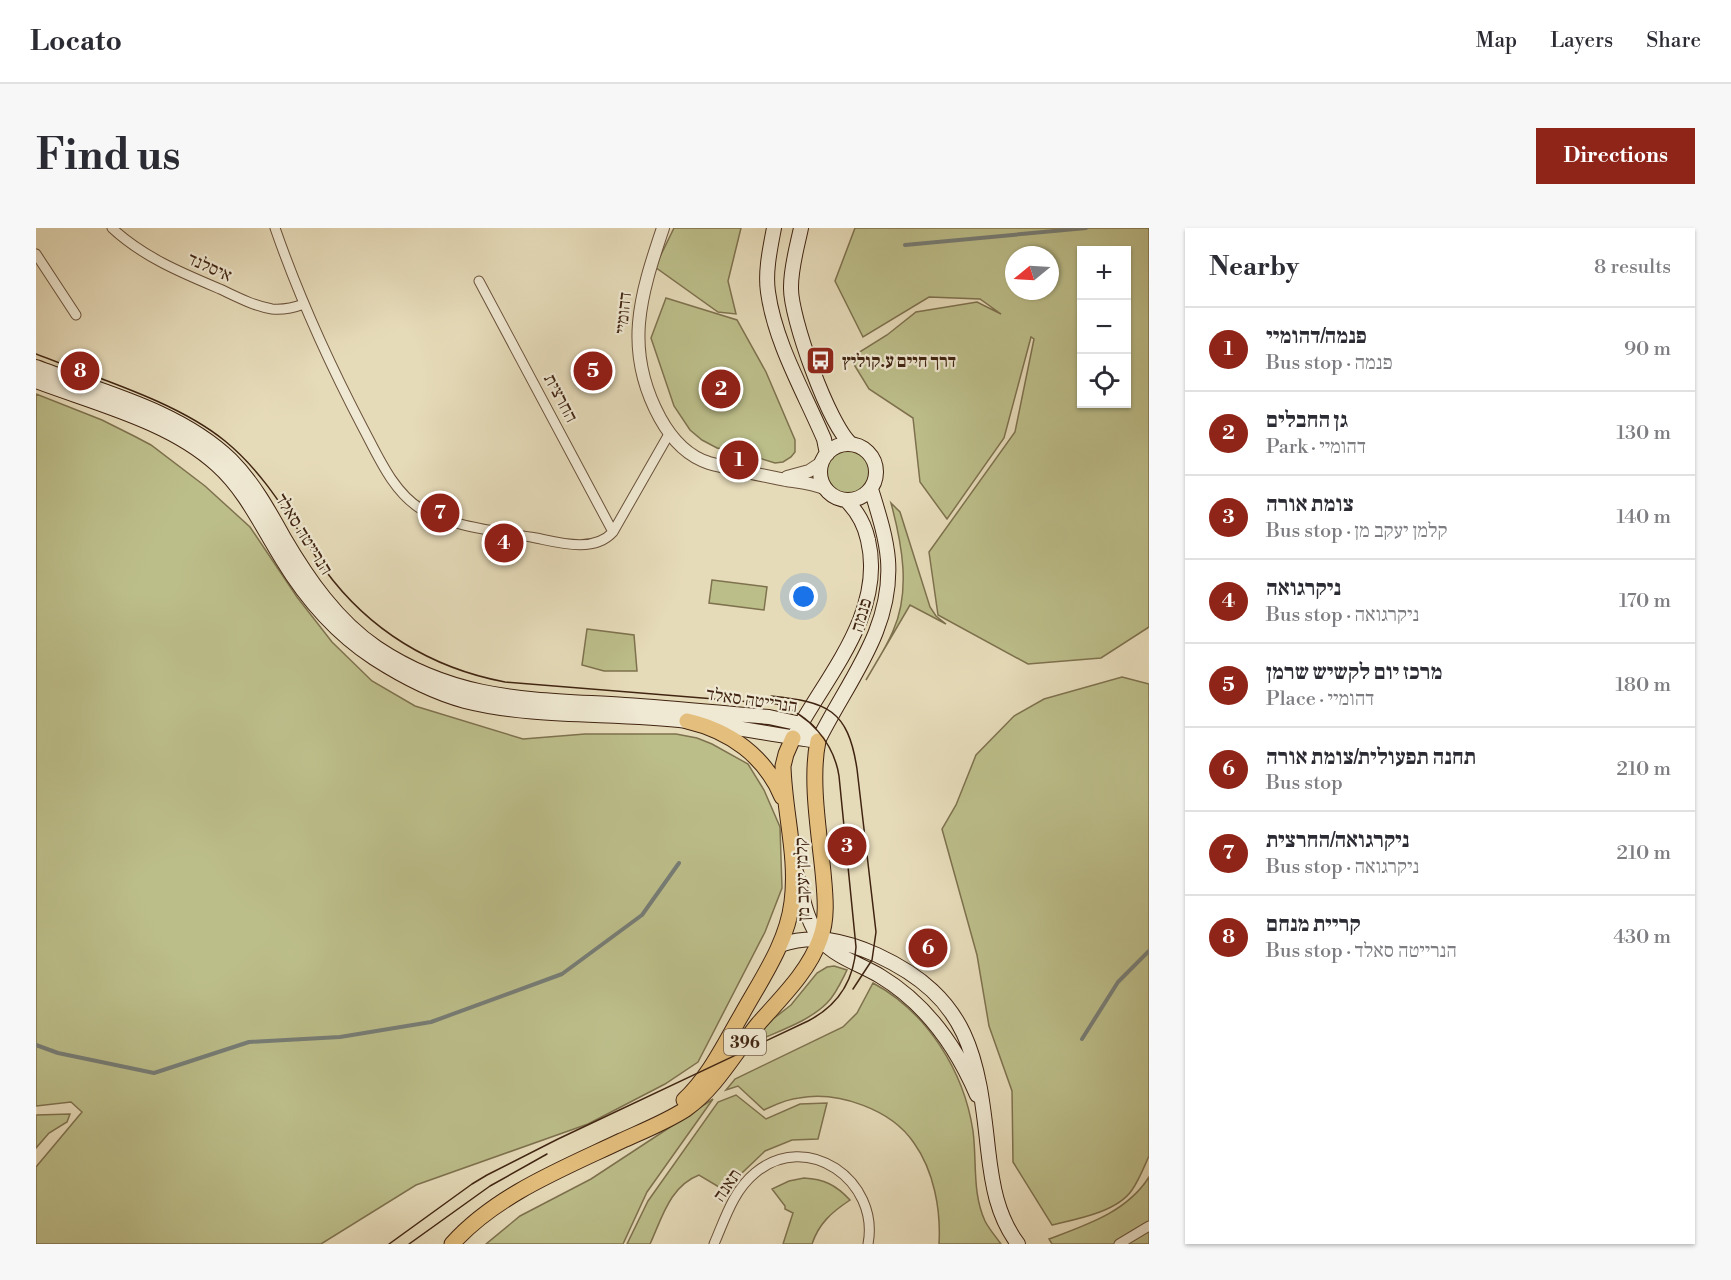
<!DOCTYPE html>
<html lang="en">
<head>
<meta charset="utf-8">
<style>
  :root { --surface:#fff; --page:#f7f7f7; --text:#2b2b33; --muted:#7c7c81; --line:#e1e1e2; --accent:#8f2418 }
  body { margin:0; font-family:"Libre Bodoni","Frank Ruhl Libre",serif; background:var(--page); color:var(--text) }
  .controls { position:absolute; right:18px; top:18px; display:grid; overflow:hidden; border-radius:0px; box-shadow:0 2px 4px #0004 }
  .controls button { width:54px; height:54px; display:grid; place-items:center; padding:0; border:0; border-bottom:2px solid var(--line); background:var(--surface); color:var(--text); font:30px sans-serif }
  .compass { position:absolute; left:969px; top:18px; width:54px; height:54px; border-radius:50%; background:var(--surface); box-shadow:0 2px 4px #0004; rotate:252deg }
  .you { position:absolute; left:768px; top:369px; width:21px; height:21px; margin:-15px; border:4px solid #fff; border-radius:50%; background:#1a73e8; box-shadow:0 0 0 9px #1a73e833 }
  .badge { display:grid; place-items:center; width:39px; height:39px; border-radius:50%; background:var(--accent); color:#fff; font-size:20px; font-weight:700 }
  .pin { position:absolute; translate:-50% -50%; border:3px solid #fff; box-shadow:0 2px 6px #0006 }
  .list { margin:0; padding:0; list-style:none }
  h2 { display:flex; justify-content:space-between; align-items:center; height:78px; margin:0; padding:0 24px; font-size:26px }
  h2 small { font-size:20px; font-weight:400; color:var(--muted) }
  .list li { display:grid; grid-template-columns:39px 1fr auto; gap:18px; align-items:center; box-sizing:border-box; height:84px; padding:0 24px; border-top:2px solid var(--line) }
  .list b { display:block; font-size:22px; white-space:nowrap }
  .list p { margin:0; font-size:20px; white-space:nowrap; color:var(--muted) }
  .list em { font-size:20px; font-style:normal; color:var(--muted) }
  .icon { flex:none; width:33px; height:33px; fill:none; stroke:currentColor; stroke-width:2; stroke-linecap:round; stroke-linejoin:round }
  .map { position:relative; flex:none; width:1113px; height:1016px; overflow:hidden; border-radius:0px }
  header { display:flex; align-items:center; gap:36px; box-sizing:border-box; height:84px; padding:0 30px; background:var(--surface); border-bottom:2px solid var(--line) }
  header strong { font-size:28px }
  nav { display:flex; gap:33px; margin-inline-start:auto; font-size:21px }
  .intro { display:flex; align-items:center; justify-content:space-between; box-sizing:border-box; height:144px; padding:0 36px }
  h1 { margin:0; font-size:42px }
  .button { padding:15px 27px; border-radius:0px; background:var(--accent); color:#fff; font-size:21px; font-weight:700 }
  main { display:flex; gap:36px; padding:0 36px }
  aside { flex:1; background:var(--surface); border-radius:0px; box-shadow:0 2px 4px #0004 }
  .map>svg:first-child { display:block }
  .green { fill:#bcbe8a; stroke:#7e714e; stroke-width:1.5; fill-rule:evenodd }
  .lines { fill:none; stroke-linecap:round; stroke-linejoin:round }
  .stream { stroke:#777d76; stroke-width:4 }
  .minor-casing { stroke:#6a523b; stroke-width:11 }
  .tertiary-casing { stroke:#6a523b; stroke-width:14 }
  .secondary-casing { stroke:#402411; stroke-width:16 }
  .primary-casing { stroke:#402411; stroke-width:17 }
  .minor { stroke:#efe8d2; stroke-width:9 }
  .tertiary { stroke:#efe8d2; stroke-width:12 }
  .secondary { stroke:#efe8d2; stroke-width:14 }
  .primary { stroke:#e3be7c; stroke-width:15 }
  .tram { stroke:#402411; stroke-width:1.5 }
  .labels { text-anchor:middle; stroke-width:4.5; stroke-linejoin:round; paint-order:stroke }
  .shield { fill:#efe8d2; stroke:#745f4b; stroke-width:1.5 }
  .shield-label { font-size:16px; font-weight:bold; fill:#402411 }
  .street-label { font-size:18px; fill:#402411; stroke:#efe8d2 }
  .poi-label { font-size:18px; font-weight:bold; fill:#402411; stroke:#efe8d2; text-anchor:start }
</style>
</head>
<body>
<header>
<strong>Locato</strong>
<nav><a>Map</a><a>Layers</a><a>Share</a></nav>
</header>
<div class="intro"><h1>Find us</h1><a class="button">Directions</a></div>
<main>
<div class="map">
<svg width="1113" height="1016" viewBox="0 0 1113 1016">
  <rect width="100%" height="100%" fill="#e6dbb9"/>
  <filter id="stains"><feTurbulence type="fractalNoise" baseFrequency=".00333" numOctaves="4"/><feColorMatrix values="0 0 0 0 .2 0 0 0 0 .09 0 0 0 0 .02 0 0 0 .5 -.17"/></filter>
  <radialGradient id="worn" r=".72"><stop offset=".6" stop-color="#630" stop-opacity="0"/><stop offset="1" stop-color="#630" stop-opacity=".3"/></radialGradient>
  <path class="green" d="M638 0H705L692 53 700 86 682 84 619 39Z
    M819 0H1113V399L1065 430 992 436 902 387 893 324 979 204 998 111 995 109 968 210 911 291 884 254 877 190 833 161 814 130 851 107 880 84 941 74 965 86 944 71 893 69 827 109 799 53ZM1046 22H1090V176H1046ZM978 27H1014V63H978Z
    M630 70 701 92 730 144 759 212V224L755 229 747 234 739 235 704 224 681 220 666 212 654 202 638 178 615 110Z
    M0 166 66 192 98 208 115 217 169 258 214 299 261 369 296 414 336 453 379 478 487 511 549 506H640L661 510 676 516 712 536 728 562 744 599 746 660 729 704 662 834 629 856 552 896 380 957 285 1016H0V939L46 884 35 874 0 878Z
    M790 244a22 22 0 1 1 44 0a22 22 0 1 1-44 0Z
    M855 275 864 284 894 379 900 388 910 396 874 377 830 452C839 436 850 420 857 403 875 363 866 316 855 275Z
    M676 352 731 359 728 382 673 375Z
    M551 401 598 407 601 443H568L546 437Z
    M1086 449 1113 456V928C1108 939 1103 952 1096 962 1081 984 1041 991 1016 997L977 934 976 863 953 798 941 727 906 601 920 577 940 527 978 488 1008 471Z
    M798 738 811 742C805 754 800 766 791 775 772 794 742 803 719 814L718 812 737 791 755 777 781 745 791 739Z
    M837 755C891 784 928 843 937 903 941 933 936 965 949 993 953 1001 960 1009 965 1016H903C905 982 898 943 878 915 855 881 802 863 763 870 750 871 739 877 728 882L702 858 690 862 699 851 807 799 821 785Z
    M700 867 730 891 764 876 791 875 782 911 756 912 729 923 688 962 663 947C634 958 626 990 614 1016H591L612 973 682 874Z
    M677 871 611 964 587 1016H450L484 988 555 951Z
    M34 886 31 894 13 905 0 920V887Z
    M1113 949V1016H1016L1013 1011C1050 997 1091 984 1113 949Z
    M768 950C788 951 800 957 814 972 796 984 783 995 776 1016H747L757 985 749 981V978L736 961 753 953Z"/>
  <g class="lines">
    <path class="stream" d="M869 17 1050 0
      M1046 811 1082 754 1113 723
      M0 817 22 825 118 845 213 814 304 809 395 794 526 746 606 687 643 635"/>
    <defs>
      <path id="minor" d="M76 0C107 29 146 45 184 61 201 69 218 78 236 81 247 82 257 80 268 76
        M239 0C263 69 293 135 327 200 342 228 357 264 385 281 419 300 462 303 500 310 524 315 558 325 577 304L633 206
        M0 26 40 87
        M443 53 577 304
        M678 1016C689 991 697 963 719 945 771 901 844 953 832 1016
        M1083 1016 1113 998"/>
      <path id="tertiary" d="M627 0C604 68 587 122 624 190 635 210 651 228 673 235 698 242 725 247 750 252 763 254 777 255 790 261
        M751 249 773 243 785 235"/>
      <path id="secondary" d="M738 0C734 21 729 44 732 64 739 115 768 164 788 211L791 226
        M765 0C761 19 755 39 755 59 754 89 793 197 815 216
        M0 139C66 164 143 182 195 232 217 254 233 283 248 310 272 351 301 393 341 420 422 474 496 471 589 477 637 480 685 485 733 489L765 496 782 513
        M0 153C58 175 135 194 181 237 210 263 226 299 246 331 269 369 300 405 338 430 366 448 396 464 429 473 501 491 578 484 651 493 695 498 738 507 782 513
        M784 244a28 28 0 1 1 56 0a28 28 0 1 1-56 0Z
        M761 503C793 445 849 383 832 312 829 298 821 283 810 272
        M782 513C811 454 857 402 852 332 850 308 842 284 835 261
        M760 644C766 665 770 694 785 712 801 730 824 736 844 748 889 775 920 818 941 867
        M744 717C778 705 809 713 841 727 934 770 942 829 952 921 956 956 961 988 982 1016"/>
      <path id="primary" d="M651 493C694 503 729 528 746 569
        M648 872C673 849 689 815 706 786 726 750 751 715 756 674 762 629 748 583 747 538L750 526 757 510
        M416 1016C460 967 526 941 585 913 607 903 630 894 650 881 681 859 699 824 723 795 745 770 773 743 784 711 792 690 789 666 787 644 783 604 774 551 782 513"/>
    </defs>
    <use href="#minor" class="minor-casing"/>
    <use href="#tertiary" class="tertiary-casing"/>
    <use href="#secondary" class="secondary-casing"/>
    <use href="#primary" class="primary-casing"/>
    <use href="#minor" class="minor"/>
    <use href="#tertiary" class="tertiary"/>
    <use href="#secondary" class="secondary"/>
    <use href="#primary" class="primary"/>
    <path class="tram" d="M0 126C60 150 140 173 189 213 232 248 257 297 289 342 333 402 395 440 469 454L741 476C773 486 798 515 803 548L820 719C818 753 803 777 772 793L522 911 451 947 436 956 353 1016
      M735 468C791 474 812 481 821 541L840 704 836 732 817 761
      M373 1016 454 958 511 926"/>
  </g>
  <defs>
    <symbol id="bus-square" viewBox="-11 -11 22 22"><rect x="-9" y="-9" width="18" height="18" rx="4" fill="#8f2418" stroke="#efe8d2"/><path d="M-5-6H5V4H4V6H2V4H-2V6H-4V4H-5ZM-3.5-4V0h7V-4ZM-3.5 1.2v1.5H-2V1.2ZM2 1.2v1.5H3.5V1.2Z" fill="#fff"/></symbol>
  </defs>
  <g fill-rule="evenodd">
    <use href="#bus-square" x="768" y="116" width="33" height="33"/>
  </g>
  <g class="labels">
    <rect class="shield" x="688" y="801" width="42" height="26" rx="4.5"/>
    <g class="shield-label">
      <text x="709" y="820">396</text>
    </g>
    <g class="street-label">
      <text transform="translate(174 39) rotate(24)" y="6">איסלנד</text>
      <text transform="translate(587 85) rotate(-84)" y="6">דהומיי</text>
      <text transform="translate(525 170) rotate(62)" y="6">החרצית</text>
      <text transform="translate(268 306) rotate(58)" y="6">הנרייטה סאלד</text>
      <text transform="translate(825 387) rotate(-73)" y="6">פנמה</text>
      <text transform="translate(716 472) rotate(8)" y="6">הנרייטה סאלד</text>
      <text transform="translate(766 651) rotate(-92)" y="6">קלמן יעקב מן</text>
      <text transform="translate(691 957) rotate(-56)" y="6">תאנה</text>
    </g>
    <g class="poi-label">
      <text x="806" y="139">דרך חיים ע.קוליץ</text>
    </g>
  </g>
  <rect width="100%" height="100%" filter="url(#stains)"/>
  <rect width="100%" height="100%" fill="url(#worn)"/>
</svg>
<div class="controls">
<button>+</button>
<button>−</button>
<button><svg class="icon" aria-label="locate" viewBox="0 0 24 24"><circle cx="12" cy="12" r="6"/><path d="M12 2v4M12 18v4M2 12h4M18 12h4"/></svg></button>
</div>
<svg class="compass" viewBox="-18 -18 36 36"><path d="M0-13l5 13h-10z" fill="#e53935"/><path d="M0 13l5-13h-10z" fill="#7c7c81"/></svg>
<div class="you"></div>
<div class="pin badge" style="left:703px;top:232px">1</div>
<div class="pin badge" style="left:685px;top:161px">2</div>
<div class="pin badge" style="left:811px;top:618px">3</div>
<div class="pin badge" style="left:468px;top:315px">4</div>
<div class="pin badge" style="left:557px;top:143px">5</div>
<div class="pin badge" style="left:892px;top:720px">6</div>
<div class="pin badge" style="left:404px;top:285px">7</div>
<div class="pin badge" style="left:44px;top:143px">8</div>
</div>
<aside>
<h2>Nearby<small>8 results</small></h2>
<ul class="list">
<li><span class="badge">1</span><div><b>פנמה/דהומיי</b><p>Bus stop · פנמה</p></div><em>90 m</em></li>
<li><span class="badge">2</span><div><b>גן החבלים</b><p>Park · דהומיי</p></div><em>130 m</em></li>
<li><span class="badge">3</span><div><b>צומת אורה</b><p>Bus stop · קלמן יעקב מן</p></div><em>140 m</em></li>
<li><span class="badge">4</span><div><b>ניקרגואה</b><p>Bus stop · ניקרגואה</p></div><em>170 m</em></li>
<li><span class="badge">5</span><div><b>מרכז יום לקשיש שרמן</b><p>Place · דהומיי</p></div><em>180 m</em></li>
<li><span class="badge">6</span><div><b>תחנה תפעולית/צומת אורה</b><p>Bus stop</p></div><em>210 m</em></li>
<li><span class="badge">7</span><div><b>ניקרגואה/החרצית</b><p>Bus stop · ניקרגואה</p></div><em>210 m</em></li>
<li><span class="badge">8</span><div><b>קריית מנחם</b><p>Bus stop · הנרייטה סאלד</p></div><em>430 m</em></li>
</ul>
</aside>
</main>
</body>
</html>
